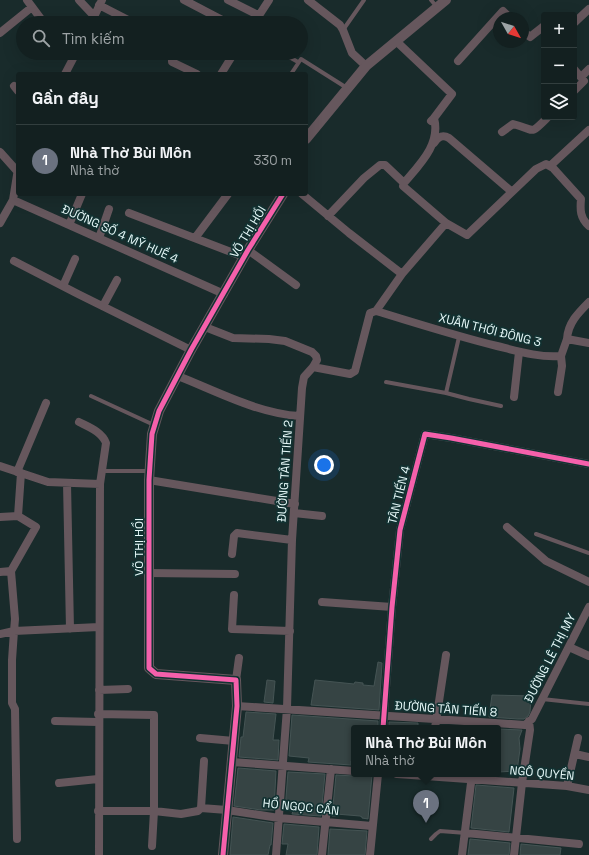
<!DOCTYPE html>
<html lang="vi">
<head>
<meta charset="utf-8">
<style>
  :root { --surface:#132020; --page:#202d2d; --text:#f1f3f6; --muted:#9da3a5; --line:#323e3e; --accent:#2563eb }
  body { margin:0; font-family:"Space Grotesk",sans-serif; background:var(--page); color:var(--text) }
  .controls { position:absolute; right:12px; top:12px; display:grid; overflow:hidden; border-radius:4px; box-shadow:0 4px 16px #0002 }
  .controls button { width:36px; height:36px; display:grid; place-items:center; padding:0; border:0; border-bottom:1px solid var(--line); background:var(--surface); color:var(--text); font:20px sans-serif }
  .compass { position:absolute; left:493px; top:12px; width:36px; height:36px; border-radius:50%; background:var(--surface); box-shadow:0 4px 16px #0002; rotate:129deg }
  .you { position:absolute; left:324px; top:465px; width:14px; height:14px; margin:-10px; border:3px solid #fff; border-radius:50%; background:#1a73e8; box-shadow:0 0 0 6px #1a73e833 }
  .badge { display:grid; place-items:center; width:26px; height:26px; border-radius:50%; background:var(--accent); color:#fff; font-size:13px; font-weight:700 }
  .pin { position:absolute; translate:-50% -33px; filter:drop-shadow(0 1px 2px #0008) }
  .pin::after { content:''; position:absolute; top:21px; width:14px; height:12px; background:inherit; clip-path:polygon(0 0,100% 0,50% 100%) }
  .popup { position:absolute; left:351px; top:725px; width:150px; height:52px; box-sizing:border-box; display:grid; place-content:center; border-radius:4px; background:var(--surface); filter:drop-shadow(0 1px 3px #0005); font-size:13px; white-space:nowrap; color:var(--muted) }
  .popup b { font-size:15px; color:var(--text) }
  .popup::after { content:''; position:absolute; left:50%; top:100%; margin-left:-8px; border:8px solid transparent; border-top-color:var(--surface) }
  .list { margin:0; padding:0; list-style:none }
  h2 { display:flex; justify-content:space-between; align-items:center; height:52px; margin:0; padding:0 16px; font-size:17px }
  h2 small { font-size:13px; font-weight:400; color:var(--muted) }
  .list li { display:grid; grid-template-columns:26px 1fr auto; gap:12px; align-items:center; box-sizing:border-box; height:72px; padding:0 16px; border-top:1px solid var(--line) }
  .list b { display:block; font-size:15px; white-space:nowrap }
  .list p { margin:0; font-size:13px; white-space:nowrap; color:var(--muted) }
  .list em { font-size:13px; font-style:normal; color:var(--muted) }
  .icon { flex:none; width:22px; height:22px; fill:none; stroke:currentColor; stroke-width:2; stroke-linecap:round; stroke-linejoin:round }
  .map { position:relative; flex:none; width:589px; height:855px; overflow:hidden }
  .search { position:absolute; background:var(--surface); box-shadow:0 4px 16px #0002; left:16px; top:16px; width:292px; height:44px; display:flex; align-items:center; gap:10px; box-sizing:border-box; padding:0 14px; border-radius:22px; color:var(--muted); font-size:15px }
  .panel { position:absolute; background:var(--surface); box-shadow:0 4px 16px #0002; left:16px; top:72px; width:292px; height:124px; border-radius:4px }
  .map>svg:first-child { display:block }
  .building { fill:#364444; stroke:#455454 }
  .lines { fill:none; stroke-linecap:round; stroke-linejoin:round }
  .service { stroke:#66575d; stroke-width:4 }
  .minor { stroke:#66575d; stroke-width:8 }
  .tertiary { stroke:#66575d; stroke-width:10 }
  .cycleway-casing { stroke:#123232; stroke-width:8 }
  .cycleway { stroke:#f560ab; stroke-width:5 }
  .labels { text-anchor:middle; stroke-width:3.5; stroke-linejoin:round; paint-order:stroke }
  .street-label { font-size:12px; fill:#e7f9f9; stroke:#123232 }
</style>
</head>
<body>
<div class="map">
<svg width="589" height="855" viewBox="0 0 589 855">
  <rect width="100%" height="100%" fill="#192b2b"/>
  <path class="building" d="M378 662 382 663 379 710 311 705 315 680 354 684 355 682 363 683V685L374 686Z
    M267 680 275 681 273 703 264 702Z
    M492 695 531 696 530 712 528 716 524 719H518L489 717Z
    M246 712 276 714 273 740H279L278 760 239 757 241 737H243Z
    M292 715 378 721V728H354V761H351V765L308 762 309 758 289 756Z
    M389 722 418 723V728H389Z
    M498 729 522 730 519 738 520 749 517 771 498 772Z
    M238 768 276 771 274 810H261L234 806Z
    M288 772 325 774 321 816 292 814 293 811 285 810Z
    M359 774 372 775 368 819 362 818V817L360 816 336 814V816H332L336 775 354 776Z
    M476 785 514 788 509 832 471 828Z
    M233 817 273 823 271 845H270L268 855H230Z
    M284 824 319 827 317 855H286L288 844H282Z
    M330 829 367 831 365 855H328Z
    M470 839 510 843 509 855H468Z
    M521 844 561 848 560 855H520Z"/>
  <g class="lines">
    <path class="service" d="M431 0 437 7
      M343 30 364 0
      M282 53 298 62
      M291 74 301 59 347 88
      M386 382 446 393 469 399 501 406
      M446 393 459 337
      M91 396 154 425
      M102 471H149
      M536 534 589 553
      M542 699 589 704
      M431 839 436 834 440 831 466 833"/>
    <path class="minor" d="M27 0 44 23
      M79 0 94 16
      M184 0 228 23
      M228 0 258 15
      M308 0 340 25 343 30 352 53 366 66
      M99 5 134 23
      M91 23 102 0
      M254 23 269 0
      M574 23 589 9
      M523 31 530 37 544 26
      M0 33 32 7
      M396 41 452 94 434 118
      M175 53 172 59V62L197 74
      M458 61 503 11 510 18
      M574 69 584 81 574 91
      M65 74 76 53
      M221 74 234 53
      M581 77 589 69
      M14 86 18 91
      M431 121 434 118C441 144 420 164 404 183L403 186 446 223
      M502 132 513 124C536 130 529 136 548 117
      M434 143C438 137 442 134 449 138L512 192
      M0 152 17 171
      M550 166 589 130
      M18 169 13 200 224 294
      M302 194 349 233 402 274
      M129 213 244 257
      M328 216 364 178 380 165H385L404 183
      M0 223 13 200
      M69 225 82 194
      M99 238 109 209
      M195 238 228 194
      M248 250 296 285
      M14 261 78 294 191 350
      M63 286 75 259
      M103 306 117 280
      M376 311C416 323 456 336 497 346 517 351 540 358 561 356L567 339 589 343
      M205 327 233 338 269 339 285 341 312 352 316 356 317 360 313 367 304 377 302 388 292 540 287 708 276 855
      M567 339C568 323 578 313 589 302
      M313 367 350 374 355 371 370 313 376 311 402 274 446 223 467 235 536 169 546 164 553 168 581 199C580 210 580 218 589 226
      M178 376C216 391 259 414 300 416
      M558 392 562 366 561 356
      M514 397 519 352
      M79 422C89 427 102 432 106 443L100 484
      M0 466 48 482 100 484 99 855
      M17 472 46 403
      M149 480 295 504
      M67 483 70 629
      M294 513 322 516
      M0 517 18 516 21 473
      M507 527 546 561 589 582
      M232 554 234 536 237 533 292 540
      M11 571 36 527 18 516
      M0 572 11 571 15 619 14 631 99 627
      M148 573 235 574
      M234 595 232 629 290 631
      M322 602 392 607
      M0 634 14 631 12 660V703L15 709 17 839
      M569 647 589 656
      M236 680 239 658
      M99 690 128 689
      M237 706 525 725 532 719 589 607
      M98 714 154 715V811L152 846
      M55 721 98 722
      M383 728 392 607 400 530 425 434 451 438 589 464
      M435 728 446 655
      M200 738 234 741
      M575 754 589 757
      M204 761 201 808 227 810 279 818 372 826
      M232 762 354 771
      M397 774 567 786 589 790
      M59 783 98 779
      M567 786 578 738
      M98 811H154L181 814 198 811 201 808
      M466 833 579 844
      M322 855 331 769
      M370 855 378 774
      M462 855 472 775
      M514 855 522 783 530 730 529 721"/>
    <path class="tertiary" d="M306 139 366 66 446 0
      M223 855 237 706 236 680 156 674 149 668V480L152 434 159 411 191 350 248 250 283 194"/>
    <defs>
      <path id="cycleway" d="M383 728 392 607 400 530 425 434 451 438 589 464
        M223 855 237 706 236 680 156 674 149 668V480L152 434 159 411 191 350 248 250 283 194"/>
    </defs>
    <use href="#cycleway" class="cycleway-casing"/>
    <use href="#cycleway" class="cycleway"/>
  </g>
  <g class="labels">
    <g class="street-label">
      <text transform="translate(248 232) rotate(-59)" y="4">VÕ THỊ HỒI</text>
      <text transform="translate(120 234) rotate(24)" y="4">ĐƯỜNG SỐ 4 MỸ HUỀ 4</text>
      <text transform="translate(490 330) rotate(14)" y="4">XUÂN THỚI ĐÔNG 3</text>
      <text transform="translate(285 471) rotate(-86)" y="4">ĐƯỜNG TÂN TIẾN 2</text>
      <text transform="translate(399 495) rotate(-76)" y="4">TÂN TIẾN 4</text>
      <text transform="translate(139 547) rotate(-90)" y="4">VÕ THỊ HỒI</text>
      <text transform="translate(550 658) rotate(-63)" y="4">ĐƯỜNG LÊ THỊ MY</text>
      <text transform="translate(446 709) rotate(4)" y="4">ĐƯỜNG TÂN TIẾN 8</text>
      <text transform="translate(542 773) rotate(5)" y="4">NGÔ QUYỀN</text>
      <text transform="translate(301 807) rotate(6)" y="4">HỒ NGỌC CẨN</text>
    </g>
  </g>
</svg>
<div class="controls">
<button>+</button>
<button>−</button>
<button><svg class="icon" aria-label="layers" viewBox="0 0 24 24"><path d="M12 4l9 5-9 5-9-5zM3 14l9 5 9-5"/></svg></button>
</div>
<svg class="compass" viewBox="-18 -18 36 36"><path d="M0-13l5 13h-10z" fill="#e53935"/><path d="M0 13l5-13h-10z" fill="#9da3a5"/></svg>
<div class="you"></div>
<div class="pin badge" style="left:426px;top:823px;background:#6b7280">1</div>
<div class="popup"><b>Nhà Thờ Bùi Môn</b>Nhà thờ</div>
<div class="search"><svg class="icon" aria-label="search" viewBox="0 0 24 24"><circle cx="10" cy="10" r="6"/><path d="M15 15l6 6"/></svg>Tìm kiếm</div>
<section class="panel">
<h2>Gần đây<small></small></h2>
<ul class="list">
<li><span class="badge" style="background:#6b7280">1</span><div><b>Nhà Thờ Bùi Môn</b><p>Nhà thờ</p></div><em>330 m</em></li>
</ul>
</section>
</div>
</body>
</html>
